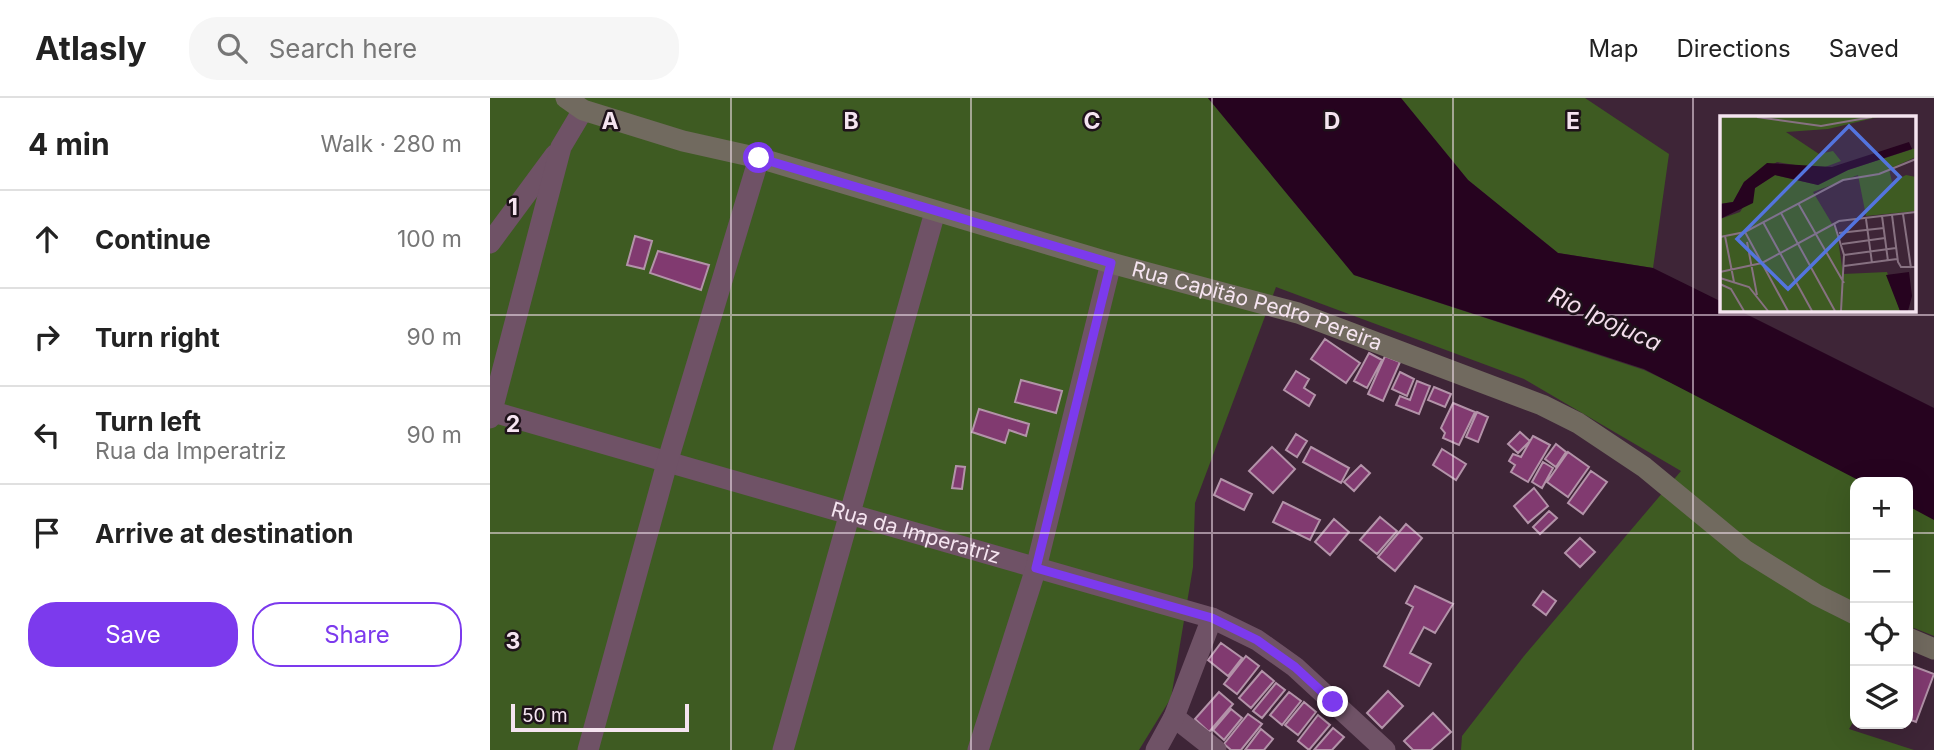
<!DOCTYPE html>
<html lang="en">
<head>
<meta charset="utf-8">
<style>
  :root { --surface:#fff; --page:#f6f6f6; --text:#222; --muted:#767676; --line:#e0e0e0; --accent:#7c3aed }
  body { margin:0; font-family:Inter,sans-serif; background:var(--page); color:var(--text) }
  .controls { position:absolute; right:21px; bottom:21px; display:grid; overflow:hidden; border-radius:14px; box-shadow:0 7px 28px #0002 }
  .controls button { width:63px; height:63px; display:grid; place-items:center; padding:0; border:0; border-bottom:2px solid var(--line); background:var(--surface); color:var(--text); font:35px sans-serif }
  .scale { position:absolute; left:21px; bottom:18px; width:178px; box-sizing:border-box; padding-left:7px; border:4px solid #f5e4f0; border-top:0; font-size:19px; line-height:24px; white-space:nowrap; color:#f5e4f0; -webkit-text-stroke:5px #1e121a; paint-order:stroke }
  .stop { position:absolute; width:21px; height:21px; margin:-16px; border:5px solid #7c3aed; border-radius:50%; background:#fff }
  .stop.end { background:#7c3aed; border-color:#fff; box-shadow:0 2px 7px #0008 }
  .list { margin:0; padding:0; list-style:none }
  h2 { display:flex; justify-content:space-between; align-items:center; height:91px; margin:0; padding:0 28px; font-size:30px }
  h2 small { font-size:23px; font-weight:400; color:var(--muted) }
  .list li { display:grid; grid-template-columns:46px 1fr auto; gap:21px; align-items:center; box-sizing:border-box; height:98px; padding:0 28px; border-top:2px solid var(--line) }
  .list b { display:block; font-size:26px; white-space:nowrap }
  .list p { margin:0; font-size:23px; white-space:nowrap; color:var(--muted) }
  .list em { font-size:23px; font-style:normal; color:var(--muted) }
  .actions { display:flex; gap:14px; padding:21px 28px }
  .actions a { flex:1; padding:16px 0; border:2px solid var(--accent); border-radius:28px; text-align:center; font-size:24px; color:var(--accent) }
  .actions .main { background:var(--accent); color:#fff }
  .icon { flex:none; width:38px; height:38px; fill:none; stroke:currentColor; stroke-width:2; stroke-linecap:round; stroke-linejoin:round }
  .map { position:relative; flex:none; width:1444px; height:652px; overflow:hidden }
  header { display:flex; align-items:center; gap:42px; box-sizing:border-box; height:98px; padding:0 35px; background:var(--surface); border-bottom:2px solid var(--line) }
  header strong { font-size:33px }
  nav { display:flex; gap:38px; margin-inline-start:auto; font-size:24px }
  .search { width:490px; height:63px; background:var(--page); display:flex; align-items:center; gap:18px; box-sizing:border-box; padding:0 24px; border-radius:28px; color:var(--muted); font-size:26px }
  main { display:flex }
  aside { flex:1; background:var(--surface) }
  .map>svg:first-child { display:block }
  .green { fill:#3e5b22 }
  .water { fill:#26031f }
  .building { fill:#813a70; stroke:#b393a9; stroke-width:2 }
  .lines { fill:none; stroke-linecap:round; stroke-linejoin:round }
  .street { stroke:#6f5266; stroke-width:21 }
  .secondary { stroke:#716a5f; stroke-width:21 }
  .route { stroke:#7c3aed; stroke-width:9 }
  .grid { fill:none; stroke:#f5e4f0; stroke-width:2; stroke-opacity:0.55 }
  .labels { text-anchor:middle; stroke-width:5; stroke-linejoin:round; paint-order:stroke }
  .street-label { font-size:21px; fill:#f5e4f0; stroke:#1e121a }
  .water-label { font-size:23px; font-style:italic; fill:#f3ddec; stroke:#1e121a }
  .inset-road { fill:none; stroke:#877181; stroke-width:2 }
  .view { fill:#5374de; fill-opacity:0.15; stroke:#5374de; stroke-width:3.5 }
  .inset-edge { fill:none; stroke:#f5e4f0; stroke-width:3.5 }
  .grid-label { font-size:23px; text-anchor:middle; font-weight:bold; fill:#f5e4f0; stroke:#1e121a; stroke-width:5; stroke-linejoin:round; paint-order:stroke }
</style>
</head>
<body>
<header>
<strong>Atlasly</strong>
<div class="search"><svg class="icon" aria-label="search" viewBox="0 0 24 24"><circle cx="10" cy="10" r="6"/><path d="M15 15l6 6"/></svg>Search here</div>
<nav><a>Map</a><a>Directions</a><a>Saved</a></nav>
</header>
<main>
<aside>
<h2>4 min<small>Walk · 280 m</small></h2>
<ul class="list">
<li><svg class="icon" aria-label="ahead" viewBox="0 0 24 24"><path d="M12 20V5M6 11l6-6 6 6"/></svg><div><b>Continue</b></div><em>100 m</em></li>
<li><svg class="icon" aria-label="right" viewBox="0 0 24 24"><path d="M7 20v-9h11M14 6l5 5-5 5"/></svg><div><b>Turn right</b></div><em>90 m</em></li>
<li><svg class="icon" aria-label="left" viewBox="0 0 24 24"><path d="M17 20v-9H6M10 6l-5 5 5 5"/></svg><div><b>Turn left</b><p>Rua da Imperatriz</p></div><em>90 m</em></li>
<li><svg class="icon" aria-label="arrive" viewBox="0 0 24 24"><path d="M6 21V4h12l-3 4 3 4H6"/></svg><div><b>Arrive at destination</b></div></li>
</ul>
<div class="actions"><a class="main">Save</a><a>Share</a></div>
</aside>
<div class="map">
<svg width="1444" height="652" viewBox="0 0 1444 652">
  <rect width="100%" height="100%" fill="#3e2537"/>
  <path class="green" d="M0 0H718L864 177 1154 272 1393 384H1365V621L1359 631 1424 652H971L972 638 1034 558 1191 373 1034 281 786 189 705 405 703 469 681 600 649 652H0Z
    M911 0H1095L1179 56 1163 170 1068 155 978 82Z
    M1418 398 1444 412V538L1424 530 1418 540Z"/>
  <path class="water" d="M718 0H911L978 82 1068 155 1163 170 1232 204V212H1248L1444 310V422L1418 408V384H1372L1154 271 864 177Z"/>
  <path class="building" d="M145 138 162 143 154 171 137 167Z
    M168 153 219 167 211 192 160 175Z
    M835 241 870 265 856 285 821 261Z
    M879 255 892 262 877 290 864 283Z
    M895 258 910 264 893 303 878 296Z
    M806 273 819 281 814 290 825 297 819 308 794 292Z
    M910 274 924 281 917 298 902 291Z
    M531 282 572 293 566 315 525 304Z
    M927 283 940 288 929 316 906 307 910 298 920 302Z
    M944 289 961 296 955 309 938 302Z
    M963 305 985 314 969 347 953 340 955 335 951 330Z
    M489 311 539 326 536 338 519 332 515 345 482 334Z
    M987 314 998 319 988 344 976 339Z
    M1030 334 1040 343 1028 355 1018 346Z
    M806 336 817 343 807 359 796 352Z
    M1043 338 1060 347 1038 384 1021 374 1025 367 1019 363 1023 356 1031 359Z
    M1066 346 1076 354 1066 369 1055 361Z
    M782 349 805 371 783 395 759 373Z
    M821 349 859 370 851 385 813 364Z
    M952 351 976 366 966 382 943 367Z
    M1078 354 1099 369 1078 399 1057 384Z
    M1053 364 1063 370 1052 390 1042 384Z
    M871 367 880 375 864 393 854 384Z
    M466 368 475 369 472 391 462 390Z
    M1101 373 1117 384 1093 416 1078 405Z
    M731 381 762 396 754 412 724 397Z
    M1044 390 1058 408 1038 425 1024 408Z
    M793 404 830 422 820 442 783 424Z
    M1059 413 1067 420 1050 436 1043 429Z
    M890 419 907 433 887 456 870 442Z
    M844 421 859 434 840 457 825 444Z
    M916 426 932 440 905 473 888 459Z
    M1090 440 1105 454 1090 469 1075 455Z
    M925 488 963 506 945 535 934 529 920 555 941 566 929 588 894 568 923 509 916 505Z
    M1053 493 1066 503 1056 517 1043 507Z
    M731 545 752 560 738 578 718 562Z
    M756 558 769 568 747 596 734 586Z
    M1420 567 1444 576 1426 624 1418 621V573Z
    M772 573 784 583 761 610 749 600Z
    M786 585 795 592 772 620 763 613Z
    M898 593 913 608 892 630 877 615Z
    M729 594 743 606 719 634 705 621Z
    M799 594 811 603 792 627 780 617Z
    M814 604 826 614 808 637 795 627Z
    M741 611 752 620 734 642 723 632Z
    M943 615 961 634 941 652H923L914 643Z
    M758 616 772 626 751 652H741L734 646Z
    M828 617 840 627 819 652 808 643Z
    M843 630 854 639 842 652H824Z
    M771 631 783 641 774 652H755Z"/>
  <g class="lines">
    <g class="street">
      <path d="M0 145 65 57"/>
      <path id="s1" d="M0 313 722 520 767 542 805 569 895 652"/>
      <path d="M0 320 71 49 93 12"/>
      <path d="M684 619 726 652"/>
      <path d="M98 652 177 365 269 60"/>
      <path d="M293 652 445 114"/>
      <path d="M488 652 546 470 621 165"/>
      <path d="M666 652 684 619 722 520"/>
    </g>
    <g class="secondary">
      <path id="s2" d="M76 0 93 12 193 43 269 60 621 165 808 215 1052 307 1088 325 1154 369 1256 453 1327 497 1365 516"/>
      <path d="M1418 540 1444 551"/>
    </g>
  </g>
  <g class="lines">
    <path class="route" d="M269 60 621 165 546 470 722 520 767 542 805 569 843 604"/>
  </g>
  <path class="grid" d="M241 0V652M481 0V652M722 0V652M963 0V652M1203 0V652M0 217H1444M0 435H1365M1418 435H1444"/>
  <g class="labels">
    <g class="street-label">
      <text dy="7" stroke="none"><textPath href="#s2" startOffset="723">Rua Capitão Pedro Pereira</textPath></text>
      <text dy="7" stroke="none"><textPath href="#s1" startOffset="443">Rua da Imperatriz</textPath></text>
    </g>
    <g class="water-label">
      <text transform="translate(1115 221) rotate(25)" y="8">Rio Ipojuca</text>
    </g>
  </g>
  <g transform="translate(1230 18)">
    <rect width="196" height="196" fill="#3e2537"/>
    <path d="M0 1H158L108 13 66 16 99 38 113 35 121 45 100 53 57 46 24 66 13 86 0 88ZM196 32V41L169 53 172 66 186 59 196 61V95L146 100 138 59 93 76 117 116 123 158 167 156 180 195H0V103L20 96 35 72 55 59 98 69 128 54Z" fill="#3e5b22"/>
    <path d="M189 26 192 33 128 54 98 69 55 59 35 72 33 87 0 103V88L13 86 24 66 47 47 112 51ZM189 156 192 180 188 195H180L166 159Z" fill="#26031f"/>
    <path class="inset-road" d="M37 1 101 10 152 1M78 87 124 167M61 97 115 195M183 98 191 152M172 99 178 146 181 151H196M162 100 168 145M146 103 152 147M43 106 92 195M114 107 124 139 121 195M25 116 68 195M119 117 164 112M5 120 14 166M0 121 25 116 123 64 159 58 196 43M27 126 37 179M122 128 165 122M124 139 176 132M124 150 177 143M0 156 42 147 119 105 196 96M0 162 29 171 48 195M0 168 11 173 24 195"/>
    <path class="view" d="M129 10 180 61 68 173 17 123Z"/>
    <rect width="196" height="196" class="inset-edge"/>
  </g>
  <g class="grid-label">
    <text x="120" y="31">A</text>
    <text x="361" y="31">B</text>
    <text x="602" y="31">C</text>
    <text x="842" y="31">D</text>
    <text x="1083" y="31">E</text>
    <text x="23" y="117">1</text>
    <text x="23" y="334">2</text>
    <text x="23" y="551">3</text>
  </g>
</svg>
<div class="controls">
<button>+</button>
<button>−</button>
<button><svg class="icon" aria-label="locate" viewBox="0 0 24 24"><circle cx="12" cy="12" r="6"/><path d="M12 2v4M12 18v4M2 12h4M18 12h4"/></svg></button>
<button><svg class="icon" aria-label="layers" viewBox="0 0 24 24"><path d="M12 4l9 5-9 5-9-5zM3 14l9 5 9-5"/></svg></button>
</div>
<div class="scale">50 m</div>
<div class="stop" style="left:269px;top:60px"></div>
<div class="stop end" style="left:843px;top:604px"></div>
</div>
</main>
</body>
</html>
